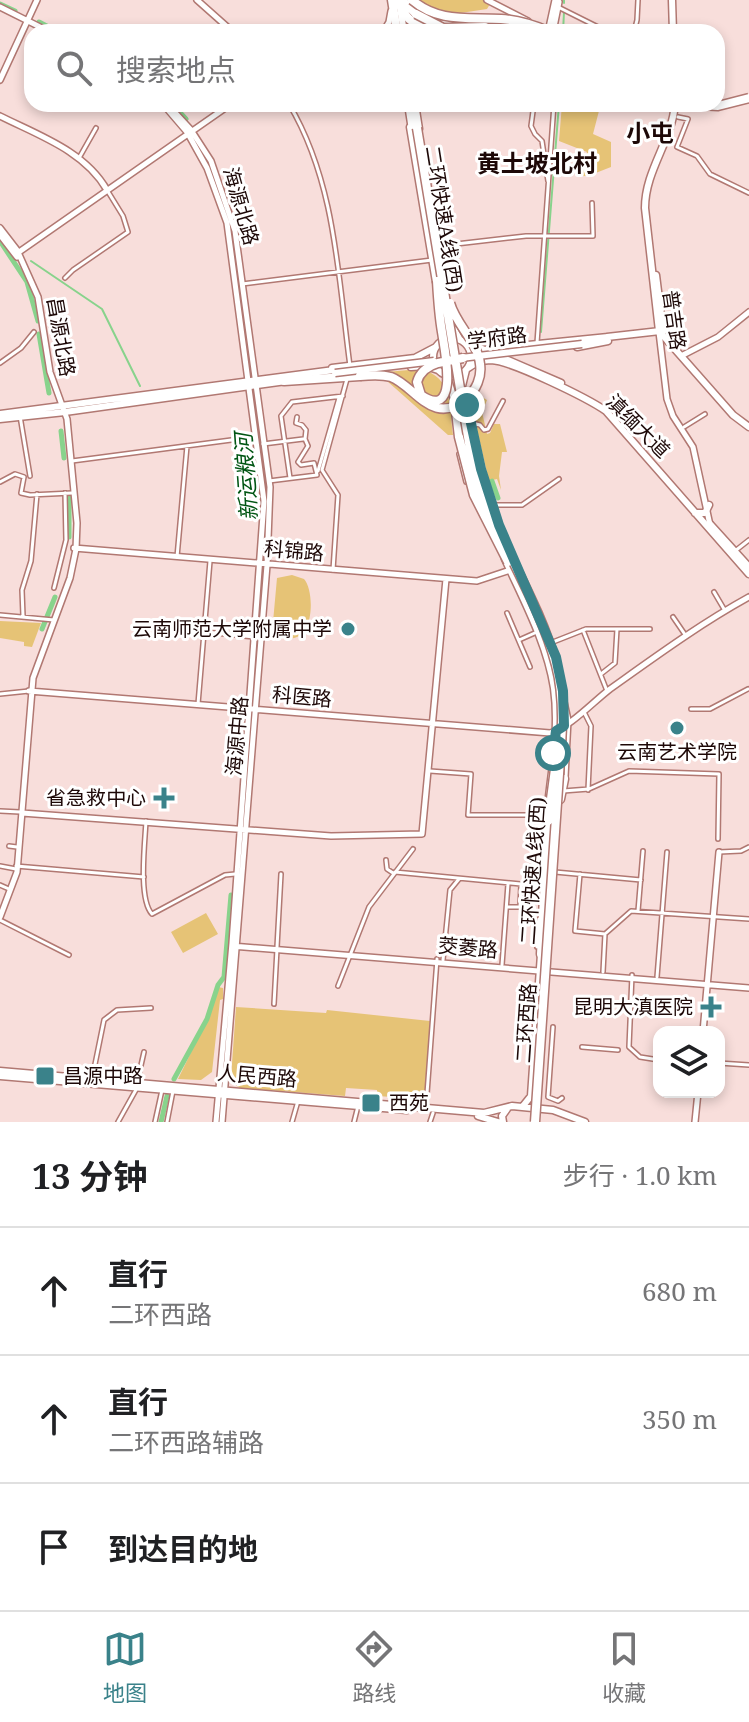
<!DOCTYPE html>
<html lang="zh">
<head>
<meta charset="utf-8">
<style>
  :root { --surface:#fff; --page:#f2f2f2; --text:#202124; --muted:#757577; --line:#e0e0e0; --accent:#3a828a }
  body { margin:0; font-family:"Noto Serif","Noto Sans SC",serif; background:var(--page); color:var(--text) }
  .controls { position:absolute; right:24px; bottom:24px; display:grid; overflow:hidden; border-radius:16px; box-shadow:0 4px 12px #0003 }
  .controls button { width:72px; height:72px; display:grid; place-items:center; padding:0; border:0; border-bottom:2px solid var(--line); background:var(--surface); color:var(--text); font:40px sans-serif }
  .stop { position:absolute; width:24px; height:24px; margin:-18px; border:6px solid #3a828a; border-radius:50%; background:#fff }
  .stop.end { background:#3a828a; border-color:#fff; box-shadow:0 2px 8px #0008 }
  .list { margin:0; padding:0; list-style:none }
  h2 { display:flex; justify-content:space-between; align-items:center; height:104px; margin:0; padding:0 32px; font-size:34px }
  h2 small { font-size:26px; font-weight:400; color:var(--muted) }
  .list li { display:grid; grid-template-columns:52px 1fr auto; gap:24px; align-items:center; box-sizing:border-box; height:128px; padding:0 32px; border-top:2px solid var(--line) }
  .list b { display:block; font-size:30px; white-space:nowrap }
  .list p { margin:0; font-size:26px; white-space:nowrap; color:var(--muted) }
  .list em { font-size:26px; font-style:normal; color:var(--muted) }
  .icon { flex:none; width:44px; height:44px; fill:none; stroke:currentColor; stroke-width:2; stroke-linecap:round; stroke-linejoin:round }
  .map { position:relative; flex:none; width:749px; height:1122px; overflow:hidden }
  .search { position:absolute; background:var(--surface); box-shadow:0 4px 12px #0003; left:24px; right:24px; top:24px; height:88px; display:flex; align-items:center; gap:20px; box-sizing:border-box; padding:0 28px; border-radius:24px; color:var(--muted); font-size:30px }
  .sheet { height:488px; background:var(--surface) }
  nav { display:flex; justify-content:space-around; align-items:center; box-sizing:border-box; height:112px; border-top:2px solid var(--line); background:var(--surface); font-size:22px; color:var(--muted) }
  nav a { display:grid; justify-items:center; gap:4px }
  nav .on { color:var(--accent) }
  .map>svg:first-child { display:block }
  .green { fill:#e6c376 }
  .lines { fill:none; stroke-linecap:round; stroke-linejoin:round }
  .stream { stroke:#88d38c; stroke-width:2 }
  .river { stroke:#88d38c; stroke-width:5 }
  .street-casing { stroke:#b17872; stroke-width:6 }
  .secondary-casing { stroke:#b17872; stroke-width:8 }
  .primary-casing { stroke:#b17872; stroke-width:9 }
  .highway-casing { stroke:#b17872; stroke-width:11 }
  .street { stroke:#fff; stroke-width:3 }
  .secondary { stroke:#fff; stroke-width:5 }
  .primary { stroke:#fff; stroke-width:6 }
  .highway { stroke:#fff; stroke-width:8 }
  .primary-bridge-casing { stroke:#b17872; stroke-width:9; stroke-linecap:butt }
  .highway-bridge-casing { stroke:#b17872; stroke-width:11; stroke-linecap:butt }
  .primary-bridge { stroke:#fff; stroke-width:6 }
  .highway-bridge { stroke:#fff; stroke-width:8 }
  .route { stroke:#3a828a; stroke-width:10 }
  .poi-dot { fill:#3a828a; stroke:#fff; stroke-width:3 }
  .labels { text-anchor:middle; stroke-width:6; stroke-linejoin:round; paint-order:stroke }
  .street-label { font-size:20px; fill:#1d0807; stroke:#fff }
  .poi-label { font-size:20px; fill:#1d0807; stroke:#fff; text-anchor:end }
  .water-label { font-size:22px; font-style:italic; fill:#005513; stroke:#fff }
  .quarter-label { font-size:24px; font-weight:bold; fill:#1d0807; stroke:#fff }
</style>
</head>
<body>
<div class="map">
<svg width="749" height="1122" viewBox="0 0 749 1122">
  <rect width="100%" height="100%" fill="#f8dedb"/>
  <path class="green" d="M404 0H486L490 4 487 9 421 19 410 16Z
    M562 104H595L600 107 593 134 611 142V167L588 176H579L587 152 559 141Z
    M420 369C454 377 449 407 453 435H448L387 381 386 372Z
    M475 393 487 400 482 412 487 434 490 433 494 424H500L507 452H502L499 476 501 490 497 479 489 481 470 400Z
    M292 575 304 579C314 590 314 631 297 637 288 641 281 634 272 633L277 578Z
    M0 621 41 623 32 647 24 646V642L0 638Z
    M206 913 218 934 183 953 171 932Z
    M218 987 223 988V999L220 1000 212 1072 201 1080 178 1079 208 1018Z
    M236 1007 326 1013 327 1010 430 1021 425 1097 409 1094 408 1098 377 1096V1090L346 1088 345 1096 240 1088 234 1084 231 1078Z"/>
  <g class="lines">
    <path class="stream" d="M564 3V0
      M563 32 564 12
      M31 261 102 309 140 386
      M541 332 559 104"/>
    <path class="river" d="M0 4 15 11
      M39 22 58 32
      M172 104 186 119
      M195 141 216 183
      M230 223 238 280
      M0 241 27 282 38 321
      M240 290 250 370
      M39 334 49 393
      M254 396 268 502
      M61 431 64 458
      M492 481 498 498
      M69 497V537
      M264 556 266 540
      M42 629 55 597
      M252 700 263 573
      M174 1079 207 1019 218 985 224 977 231 895
      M161 1122 167 1096"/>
    <defs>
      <path id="street" d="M558 7 608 32
        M634 32 637 20 638 0
        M289 104C336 183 338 277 350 366
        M534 104 531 126 535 134 542 141 548 181
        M678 117 688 119 677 147 697 156 710 174 749 193
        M79 158 96 128
        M439 246 526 236H593L592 203
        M65 278 73 270 128 232 123 216 107 190
        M242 284 432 260
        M537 343 554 104
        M0 363 21 348 34 332
        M465 402 470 414 481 469 498 522
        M20 416 30 476
        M472 423 480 425 484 430 488 429 503 401
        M684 427 705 414
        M263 444 303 439
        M459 454 466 482
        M72 461 254 437
        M318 471 339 398
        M290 478 281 416 292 402 343 396
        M269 481 317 475 314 463 301 465 298 462 308 446 305 439 306 430 302 425 296 423 297 417
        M0 482 15 474 24 477 21 493 30 495 72 493
        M494 505H522L559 479
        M735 551 749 540
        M177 557 187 446
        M333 570 338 495 322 470 347 379
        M54 588 66 540 65 493
        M714 592 724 609
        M507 613 530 667
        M0 615 54 620
        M23 616 22 590 31 561 37 494
        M673 617 686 636
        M583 630 607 691
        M206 632 254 637
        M519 640 537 632
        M553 642 586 629H650
        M601 674 615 663 617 629
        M0 694 29 691
        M565 702 569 720 566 777
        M198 704 210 561
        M691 709H710L748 689
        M584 712 591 726 588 790
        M430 771 471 774 468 815H546
        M563 791 589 789 629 771 719 774 718 839
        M547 800 551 768
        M0 811 20 812
        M146 821C145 842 138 899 152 914L225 875 235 874
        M9 846 17 847
        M719 852 741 851 749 847
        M386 860 387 869 393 873
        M0 866 16 869
        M16 866 144 877
        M395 872 541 886
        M555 872 641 880
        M580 874 575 931 605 934
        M0 885 9 889
        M507 907H520L521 885
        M638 911 643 851
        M0 920 69 955
        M277 947 281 874
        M537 947 539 919
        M443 960 450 890 459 879
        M502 965 508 884
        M603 972 605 934 631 911 749 919
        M632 975 629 1047 640 1057 659 1060
        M657 977 667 852
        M338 986 369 907 413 849
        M274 1004 277 949
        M553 1027 548 1097 558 1101 562 1098
        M582 1047 618 1050
        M719 1063 749 1065
        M92 1079 104 1020 117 1010 151 1008
        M137 1083 144 1052
        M426 1107 437 959
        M118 1122 137 1088
        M155 1122 162 1090
        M167 1122 173 1091
        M292 1122 298 1101
        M354 1122 358 1106
        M430 1122 433 1113"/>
      <path id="secondary" d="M197 0 233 32
        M487 0 528 21
        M0 7 50 32
        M383 32 389 22 391 11
        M548 32 555 0
        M553 32 559 2
        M0 80 37 0
        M163 104 187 132 207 168 227 223 264 501 232 943 216 1122
        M167 104 191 130 211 161 235 231 270 487 267 565 222 1122
        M0 116C38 135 85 151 107 190
        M0 228 17 250 38 297 50 372 67 419 77 523 76 549 70 578 33 678 17 872 0 917
        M0 235 17 257
        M19 252 231 104
        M659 332 667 399 673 416 693 447 710 525
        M683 355 718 337 749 312
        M74 548 477 581 510 570
        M29 691 550 733C569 728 593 702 610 689 655 657 700 624 749 597
        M22 813 331 836 422 834 446 579
        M232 946 749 988
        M703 1032 719 852
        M695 1122 698 1092"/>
      <path id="primary" d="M672 0 673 32
        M400 8 404 32
        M412 32 436 28
        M415 104 419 129
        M410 127 436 282
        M656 275 663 331
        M452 326 460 340
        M659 331 645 208C645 170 672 141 675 104
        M659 331 733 415 749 427
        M607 337 660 331
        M433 357a19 19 0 1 1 38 0a19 19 0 1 1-38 0Z
        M577 347 608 341
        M480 348 561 383
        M488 349 608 337
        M411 367 426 366 438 370
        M332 368 415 358 436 347
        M468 368C475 363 482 360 491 360 512 361 587 398 606 411L749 574
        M447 377 456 405
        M462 386 466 370
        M0 414 334 370
        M0 419 65 412 286 381
        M695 513H705L709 505
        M710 524 749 567
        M505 559C524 601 547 643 554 688 558 716 555 743 553 770
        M0 1071 484 1113 512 1106 553 1110 585 1122
        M0 1076 407 1110
        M523 1106 531 1096 541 954
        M478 1116 498 1122
        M503 1122 502 1116 507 1109"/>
      <path id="highway" d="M392 0 397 32
        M399 0C408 34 430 25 458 20
        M402 0 416 14
        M462 32 498 26 535 32
        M409 104 413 130
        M284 381 360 376
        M455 403 459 437
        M560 799 564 779
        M541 954 548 821"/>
    </defs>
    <use href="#street" class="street-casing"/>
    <use href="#secondary" class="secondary-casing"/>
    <use href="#primary" class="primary-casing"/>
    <use href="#highway" class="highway-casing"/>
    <use href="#street" class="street"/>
    <use href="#secondary" class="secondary"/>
    <use href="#primary" class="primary"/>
    <use href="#highway" class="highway"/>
    <defs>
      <path id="primary-bridge" d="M461 358 582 344
        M335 373 434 361"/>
      <path id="highway-bridge" d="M412 0C439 23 468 17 501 19 518 20 534 25 550 32
        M416 14 443 28 485 27
        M685 104 718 106 749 98
        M417 128 473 467C493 536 538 596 556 665 563 691 563 718 561 745L535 1122
        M437 281C438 298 439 315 442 332 444 347 461 422 421 395L417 382C420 371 428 366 438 363L463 358
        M360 376C370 375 381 374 391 377 415 386 433 428 467 398 476 390 482 377 480 364 478 342 456 325 450 303
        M459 437 474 495 508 562
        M548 821 555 769"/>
    </defs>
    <use href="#primary-bridge" class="primary-bridge-casing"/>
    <use href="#highway-bridge" class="highway-bridge-casing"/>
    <use href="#primary-bridge" class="primary-bridge"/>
    <use href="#highway-bridge" class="highway-bridge"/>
  </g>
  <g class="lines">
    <path class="route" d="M467 405 481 469 499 525 556 657 563 691 564 726 556 731 553 753"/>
  </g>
  <g class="poi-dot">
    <circle cx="348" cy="629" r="8"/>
    <circle cx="677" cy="728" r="8"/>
    <path d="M160 786h8v8h8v8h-8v8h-8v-8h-8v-8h8z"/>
    <path d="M707 995h8v8h8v8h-8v8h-8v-8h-8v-8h8z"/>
    <rect x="35" y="1066" width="20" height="20" rx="4"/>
    <rect x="361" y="1093" width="20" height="20" rx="4"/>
  </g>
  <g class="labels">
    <g class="street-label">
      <text transform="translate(241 206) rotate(74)" y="7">海源北路</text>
      <text transform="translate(444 219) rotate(81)" y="7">二环快速A线(西)</text>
      <text transform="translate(674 320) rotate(82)" y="7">普吉路</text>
      <text transform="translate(61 337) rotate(80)" y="7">昌源北路</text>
      <text transform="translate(497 338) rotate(-7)" y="7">学府路</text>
      <text transform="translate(638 426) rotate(45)" y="7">滇缅大道</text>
      <text transform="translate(294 551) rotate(5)" y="7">科锦路</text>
      <text transform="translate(302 697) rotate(5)" y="7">科医路</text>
      <text transform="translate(237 736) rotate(-85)" y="7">海源中路</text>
      <text transform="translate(533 871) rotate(-86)" y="7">二环快速A线(西)</text>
      <text transform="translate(468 948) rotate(5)" y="7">茭菱路</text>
      <text transform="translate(526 1023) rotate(-86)" y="7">二环西路</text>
      <text transform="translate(257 1076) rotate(5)" y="7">人民西路</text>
    </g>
    <g class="poi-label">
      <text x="332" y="636">云南师范大学附属中学</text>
      <text x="677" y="759" text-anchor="middle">云南艺术学院</text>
      <text x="146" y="805">省急救中心</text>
      <text x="693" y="1014">昆明大滇医院</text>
      <text x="63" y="1083" text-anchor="start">昌源中路</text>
      <text x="389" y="1110" text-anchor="start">西苑</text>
    </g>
    <g class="water-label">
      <text transform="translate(246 477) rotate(-94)" y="8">新运粮河</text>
    </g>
    <g class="quarter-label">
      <text x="650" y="142">小屯</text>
      <text x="537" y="172">黄土坡北村</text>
    </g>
  </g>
</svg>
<div class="controls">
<button><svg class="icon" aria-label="layers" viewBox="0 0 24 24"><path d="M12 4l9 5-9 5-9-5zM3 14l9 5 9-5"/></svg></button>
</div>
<div class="stop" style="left:553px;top:753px"></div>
<div class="stop end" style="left:467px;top:405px"></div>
<div class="search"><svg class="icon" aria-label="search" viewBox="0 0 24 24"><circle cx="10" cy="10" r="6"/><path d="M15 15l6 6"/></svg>搜索地点</div>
</div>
<section class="sheet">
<h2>13 分钟<small>步行 · 1.0 km</small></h2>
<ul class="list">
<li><svg class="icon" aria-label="ahead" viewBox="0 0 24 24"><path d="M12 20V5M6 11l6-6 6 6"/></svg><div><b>直行</b><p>二环西路</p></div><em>680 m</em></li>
<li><svg class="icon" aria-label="ahead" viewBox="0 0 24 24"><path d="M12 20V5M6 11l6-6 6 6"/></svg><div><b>直行</b><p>二环西路辅路</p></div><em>350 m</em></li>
<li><svg class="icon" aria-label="arrive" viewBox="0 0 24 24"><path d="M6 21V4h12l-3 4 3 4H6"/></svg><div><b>到达目的地</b></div></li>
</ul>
</section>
<nav>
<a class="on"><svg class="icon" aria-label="map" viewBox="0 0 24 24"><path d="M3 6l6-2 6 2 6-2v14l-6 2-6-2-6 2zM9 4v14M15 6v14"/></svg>地图</a>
<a><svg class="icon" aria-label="directions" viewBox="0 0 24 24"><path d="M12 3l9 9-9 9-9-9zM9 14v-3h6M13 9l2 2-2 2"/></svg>路线</a>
<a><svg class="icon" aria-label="saved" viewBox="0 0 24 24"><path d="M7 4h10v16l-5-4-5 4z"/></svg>收藏</a>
</nav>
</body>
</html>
